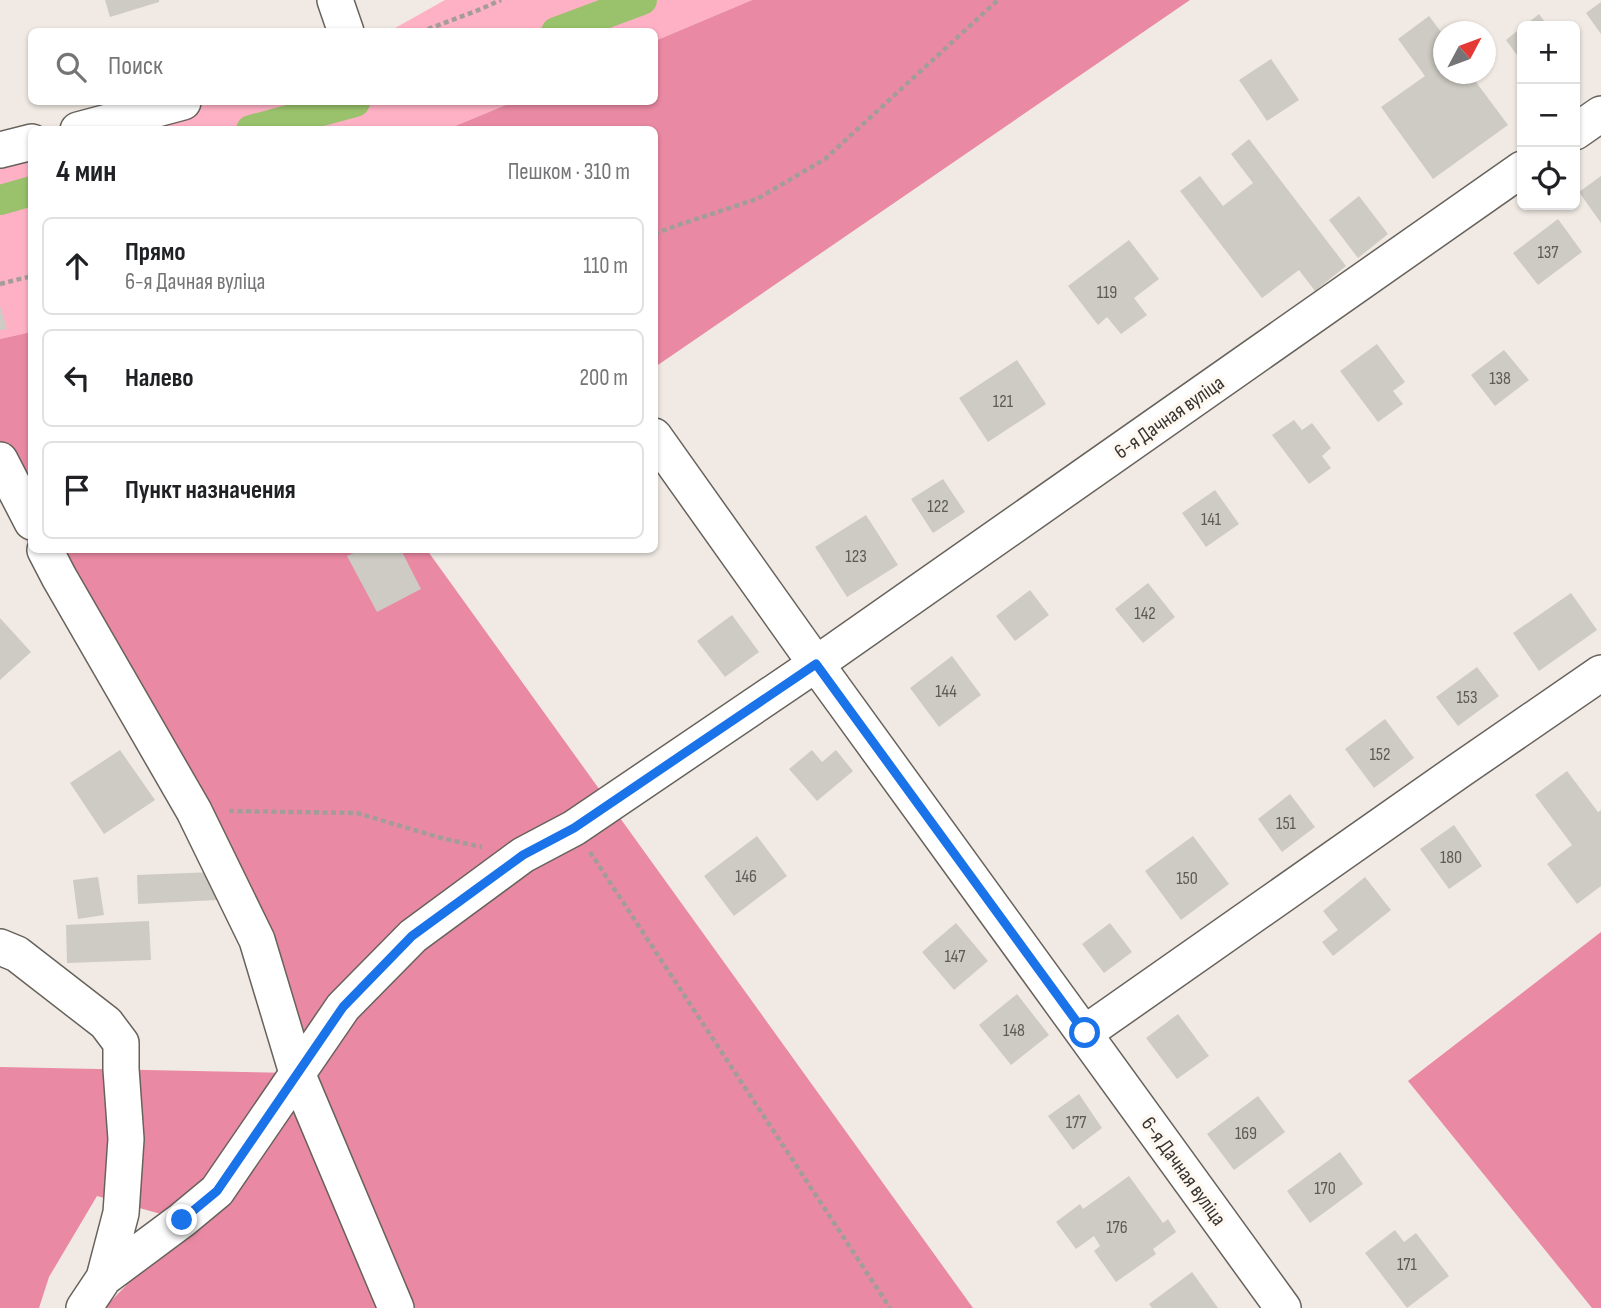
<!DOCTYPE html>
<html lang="ru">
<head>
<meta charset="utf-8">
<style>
  :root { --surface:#fff; --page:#f6f6f6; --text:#202124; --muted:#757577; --line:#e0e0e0 }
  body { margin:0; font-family:"Sofia Sans Condensed",sans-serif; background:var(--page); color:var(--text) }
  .controls { position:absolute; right:21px; top:21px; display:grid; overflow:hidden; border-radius:10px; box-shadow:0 2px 5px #0004 }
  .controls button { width:63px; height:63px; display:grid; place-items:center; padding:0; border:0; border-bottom:2px solid var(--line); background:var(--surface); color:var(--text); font:35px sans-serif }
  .compass { position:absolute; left:1433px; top:21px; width:63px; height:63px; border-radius:50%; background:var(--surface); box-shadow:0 2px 5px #0004; rotate:49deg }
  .stop { position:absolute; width:21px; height:21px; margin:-16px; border:5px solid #1a73e8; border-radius:50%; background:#fff }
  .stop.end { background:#1a73e8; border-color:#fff; box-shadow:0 2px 7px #0008 }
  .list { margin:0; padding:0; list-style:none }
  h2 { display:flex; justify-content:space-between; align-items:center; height:91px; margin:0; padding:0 28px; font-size:30px }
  h2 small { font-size:23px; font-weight:400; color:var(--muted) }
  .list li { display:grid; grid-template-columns:46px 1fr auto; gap:21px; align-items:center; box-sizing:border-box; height:98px; margin:0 14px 14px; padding:0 14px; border:2px solid var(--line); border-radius:10px }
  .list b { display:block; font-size:26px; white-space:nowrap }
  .list p { margin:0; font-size:23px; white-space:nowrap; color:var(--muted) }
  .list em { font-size:23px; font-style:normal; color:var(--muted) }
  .icon { flex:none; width:38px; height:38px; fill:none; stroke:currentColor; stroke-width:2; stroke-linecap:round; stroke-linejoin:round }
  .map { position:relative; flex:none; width:1601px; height:1308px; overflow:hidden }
  .search { position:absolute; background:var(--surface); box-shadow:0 2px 5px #0004; left:28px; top:28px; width:630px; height:77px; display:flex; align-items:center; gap:18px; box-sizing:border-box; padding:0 24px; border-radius:10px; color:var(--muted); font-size:26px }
  .panel { position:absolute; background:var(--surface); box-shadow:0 2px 5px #0004; left:28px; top:126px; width:630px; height:427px; border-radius:10px }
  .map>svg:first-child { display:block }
  .green { fill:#feb1c4 }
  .forest { fill:#ea89a3 }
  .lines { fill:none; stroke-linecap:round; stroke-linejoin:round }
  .canal { stroke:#9ac16b; stroke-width:30 }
  .building { fill:#cdcbc3 }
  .minor-casing { stroke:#67625c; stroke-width:38 }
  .path { stroke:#a29d99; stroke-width:4.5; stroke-dasharray:5 3.5; stroke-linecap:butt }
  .minor { stroke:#fff; stroke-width:35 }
  .route { stroke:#1a73e8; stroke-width:9 }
  .labels { text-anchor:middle; stroke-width:7; stroke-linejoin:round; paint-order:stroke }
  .number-label { font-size:18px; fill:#5d5b57 }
  .street-label { font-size:21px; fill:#383633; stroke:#fff8f1 }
</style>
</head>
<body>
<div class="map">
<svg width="1601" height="1308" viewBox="0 0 1601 1308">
  <rect width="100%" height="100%" fill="#f1eae4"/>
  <path class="green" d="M445 0H752L655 41 654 32H388Z
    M183 102H513L448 129 78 130Z
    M31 142V332L0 339V150Z"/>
  <path class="forest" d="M752 0H1190L655 367 654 130 448 129 513 102H654L655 41Z
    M31 332V548L0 498V339Z
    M33 550H427L973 1308H106L110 1302 153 1258 182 1220 97 1196 49 1277 39 1308H0V1067L296 1073 194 811Z
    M1601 932V1308H1592L1408 1081Z"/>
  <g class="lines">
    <path class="canal" d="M556 32 642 0
      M251 130 355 102
      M0 200 32 191"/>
  </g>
  <path class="building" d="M105 0H159V2L110 17Z
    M1601 2V34L1586 13Z
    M1539 14 1548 26H1524Z
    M1429 16 1444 36V74H1470L1508 125 1433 179 1381 107 1425 76 1398 39Z
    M1522 27V62L1506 40Z
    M1271 59 1299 100 1267 121 1239 80Z
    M1249 139 1346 266 1315 291 1299 270 1262 298 1180 191 1200 176 1223 206 1253 183 1231 154Z
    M1601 176V223L1579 192Z
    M1359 196 1388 234 1358 258 1329 220Z
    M1558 219 1582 252 1538 285 1513 253Z
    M1129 240 1159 279 1134 298 1147 315 1121 334 1107 317 1098 325 1068 286Z
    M0 306 7 329 0 330Z
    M1377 344 1405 382 1393 391 1403 404 1378 422 1340 371Z
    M1504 350 1529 380 1495 406 1471 375Z
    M1017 360 1046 404 988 442 959 398Z
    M1294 420 1302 430 1312 423 1331 448 1322 456 1331 468 1309 484 1272 435Z
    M943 479 965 512 933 533 911 499Z
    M1215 490 1239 524 1206 547 1182 513Z
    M866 515 898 565 847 597 815 547Z
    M360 550H401L421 589 377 612 347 556Z
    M1148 583 1175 617 1143 643 1115 609Z
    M1030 590 1049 615 1015 641 996 616Z
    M1571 593 1597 630 1539 671 1513 633Z
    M732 615 759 652 725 677 697 641Z
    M0 618 31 652 0 680Z
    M952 656 981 695 939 727 910 688Z
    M1477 667 1499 696 1458 726 1436 697Z
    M1385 719 1414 758 1374 788 1345 749Z
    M120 750 155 800 104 834 70 783Z
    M812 750 822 762 836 750 853 771 817 801 789 769Z
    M1567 771 1598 812 1601 810V886L1577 904 1547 864 1572 845 1535 795Z
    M1290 794 1315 827 1282 852 1258 819Z
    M1454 825 1482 866 1449 889 1420 849Z
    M757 836 787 876 734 916 704 876Z
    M1193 836 1229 884 1181 920 1145 871Z
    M215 872 217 900 138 904 137 875Z
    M98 877 104 915 78 919 73 880Z
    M1365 877 1391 910 1333 956 1322 942 1338 930 1323 911Z
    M149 921 151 960 67 963 66 925Z
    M956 923 988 961 954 990 922 952Z
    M1110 923 1132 952 1104 973 1082 944Z
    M1017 994 1049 1035 1011 1065 979 1025Z
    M1178 1014 1209 1056 1177 1079 1146 1038Z
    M1079 1094 1102 1128 1073 1150 1048 1116Z
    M1258 1096 1285 1132 1234 1170 1207 1134Z
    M1340 1152 1363 1184 1310 1223 1287 1191Z
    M1129 1176 1163 1223 1168 1219 1176 1232 1153 1249 1156 1254 1116 1282 1094 1251 1100 1246 1094 1236 1076 1249 1056 1222 1080 1204 1083 1209Z
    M1395 1230 1404 1242 1416 1233 1449 1276 1407 1308 1365 1253Z
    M1192 1272 1218 1308H1152L1149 1304Z"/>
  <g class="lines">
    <defs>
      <path id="minor" d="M335 0 346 32
        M78 130 183 102
        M1575 132 1601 114
        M0 150 32 142
        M654 436 816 664 1283 1308
        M0 460 32 522
        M45 550 59 577 194 811 257 940 297 1073 396 1308
        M0 947 17 954 106 1023 121 1043V1069L126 1139 121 1213 104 1278
        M1085 1033 1460 770 1601 673
        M84 1308 104 1278 182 1220 217 1191 343 1007 413 936 523 855 574 828 816 664 1522 169"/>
    </defs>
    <use href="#minor" class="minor-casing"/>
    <path class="path" d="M420 32 476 11 501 0
      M654 234 678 225 757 199 825 159 998 0
      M0 284 32 276
      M229 811 357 813 441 838 482 847
      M590 852 890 1308"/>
    <use href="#minor" class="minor"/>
  </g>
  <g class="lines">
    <path class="route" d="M182 1220 217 1191 343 1007 412 936 523 855 574 828 816 664 1085 1033"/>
  </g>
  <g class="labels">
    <g class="number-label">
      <text x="1548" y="258">137</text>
      <text x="1107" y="298">119</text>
      <text x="1500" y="384">138</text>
      <text x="1003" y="407">121</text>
      <text x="938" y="512">122</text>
      <text x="1211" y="525">141</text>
      <text x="856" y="562">123</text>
      <text x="1145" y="619">142</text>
      <text x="946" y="697">144</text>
      <text x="1467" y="703">153</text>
      <text x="1380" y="760">152</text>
      <text x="1286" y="829">151</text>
      <text x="1451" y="863">180</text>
      <text x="746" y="882">146</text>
      <text x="1187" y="884">150</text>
      <text x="955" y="962">147</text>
      <text x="1014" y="1036">148</text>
      <text x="1076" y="1128">177</text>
      <text x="1246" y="1139">169</text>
      <text x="1325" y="1194">170</text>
      <text x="1117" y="1233">176</text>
      <text x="1407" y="1270">171</text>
    </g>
    <g class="street-label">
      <text transform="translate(1169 417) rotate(-35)" y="7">6-я Дачная вуліца</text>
      <text transform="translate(1184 1171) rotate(54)" y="7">6-я Дачная вуліца</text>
    </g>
  </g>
</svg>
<div class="controls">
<button>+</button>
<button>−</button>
<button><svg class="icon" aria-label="locate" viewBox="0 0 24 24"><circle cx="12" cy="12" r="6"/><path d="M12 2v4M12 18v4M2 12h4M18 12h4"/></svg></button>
</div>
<svg class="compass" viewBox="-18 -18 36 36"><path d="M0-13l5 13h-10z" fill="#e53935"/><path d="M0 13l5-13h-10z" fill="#757577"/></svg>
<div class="stop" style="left:1085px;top:1033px"></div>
<div class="stop end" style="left:182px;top:1220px"></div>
<div class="search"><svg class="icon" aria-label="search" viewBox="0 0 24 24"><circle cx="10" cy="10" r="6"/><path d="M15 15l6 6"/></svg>Поиск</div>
<section class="panel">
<h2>4 мин<small>Пешком · 310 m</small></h2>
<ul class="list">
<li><svg class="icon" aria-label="ahead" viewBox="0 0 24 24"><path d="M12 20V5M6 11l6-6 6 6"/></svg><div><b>Прямо</b><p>6-я Дачная вуліца</p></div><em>110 m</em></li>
<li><svg class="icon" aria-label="left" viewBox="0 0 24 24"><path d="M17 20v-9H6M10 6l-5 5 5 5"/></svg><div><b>Налево</b></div><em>200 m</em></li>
<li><svg class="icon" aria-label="arrive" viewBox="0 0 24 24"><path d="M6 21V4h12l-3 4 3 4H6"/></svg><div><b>Пункт назначения</b></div></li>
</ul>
</section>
</div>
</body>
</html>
